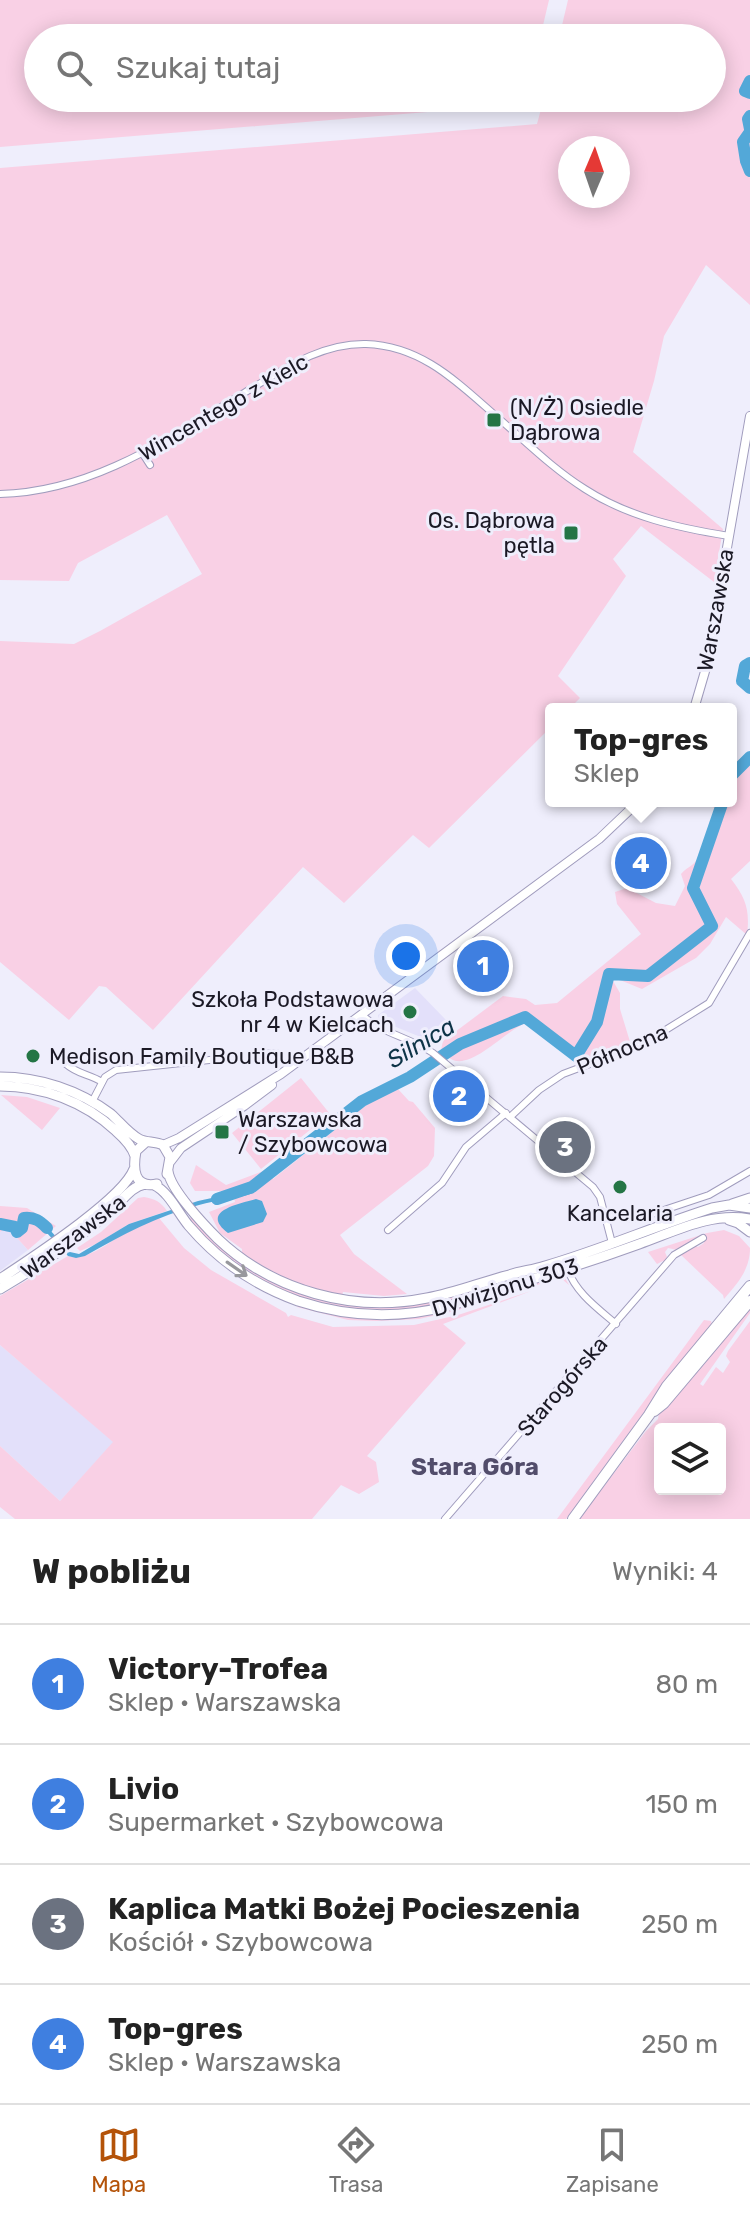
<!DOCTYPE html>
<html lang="pl">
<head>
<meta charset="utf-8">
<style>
  :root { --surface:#fff; --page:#f6f6f6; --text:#222; --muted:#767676; --line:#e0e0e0; --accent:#b45309 }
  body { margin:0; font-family:Rubik,sans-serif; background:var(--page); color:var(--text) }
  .controls { position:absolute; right:24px; bottom:24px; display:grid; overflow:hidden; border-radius:8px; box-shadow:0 4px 20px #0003 }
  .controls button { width:72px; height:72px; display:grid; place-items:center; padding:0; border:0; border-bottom:2px solid var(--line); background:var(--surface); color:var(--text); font:40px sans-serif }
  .compass { position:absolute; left:558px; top:136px; width:72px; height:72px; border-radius:50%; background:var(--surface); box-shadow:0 4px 20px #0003; rotate:2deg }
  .you { position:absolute; left:406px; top:956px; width:28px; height:28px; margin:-20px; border:6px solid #fff; border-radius:50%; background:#1a73e8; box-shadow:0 0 0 12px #1a73e833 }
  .badge { display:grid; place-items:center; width:52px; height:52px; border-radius:50%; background:var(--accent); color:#fff; font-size:26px; font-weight:700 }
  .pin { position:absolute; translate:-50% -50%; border:4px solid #fff; box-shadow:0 2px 8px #0006 }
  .popup { position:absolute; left:545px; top:703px; width:192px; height:104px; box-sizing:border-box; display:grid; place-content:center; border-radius:8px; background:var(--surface); filter:drop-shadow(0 2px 6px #0005); font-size:26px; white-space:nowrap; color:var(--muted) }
  .popup b { font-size:30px; color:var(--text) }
  .popup::after { content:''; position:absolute; left:50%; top:100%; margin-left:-16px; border:16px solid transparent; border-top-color:var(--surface) }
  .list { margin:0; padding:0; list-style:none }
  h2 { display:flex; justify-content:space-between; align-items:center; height:104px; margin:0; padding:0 32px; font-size:34px }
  h2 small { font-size:26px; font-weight:400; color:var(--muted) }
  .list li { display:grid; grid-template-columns:52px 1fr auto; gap:24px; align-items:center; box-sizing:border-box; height:120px; padding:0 32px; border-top:2px solid var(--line) }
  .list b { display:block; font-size:30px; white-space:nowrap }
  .list p { margin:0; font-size:26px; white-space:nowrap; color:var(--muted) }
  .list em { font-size:26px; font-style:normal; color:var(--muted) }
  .icon { flex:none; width:44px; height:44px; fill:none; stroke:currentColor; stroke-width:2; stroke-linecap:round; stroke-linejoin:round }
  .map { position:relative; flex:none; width:750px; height:1519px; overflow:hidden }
  .search { position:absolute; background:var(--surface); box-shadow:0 4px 20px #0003; left:24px; right:24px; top:24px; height:88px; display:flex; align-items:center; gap:20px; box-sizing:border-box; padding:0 28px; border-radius:44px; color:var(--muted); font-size:30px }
  .sheet { height:584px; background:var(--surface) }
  nav { display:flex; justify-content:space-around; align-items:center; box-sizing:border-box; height:112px; border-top:2px solid var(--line); background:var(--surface); font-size:22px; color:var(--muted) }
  nav a { display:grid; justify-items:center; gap:4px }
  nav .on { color:var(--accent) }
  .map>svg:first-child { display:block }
  .built { fill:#e3e0fa }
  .green { fill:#f9d0e5; fill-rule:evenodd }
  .water { fill:#53a8d8 }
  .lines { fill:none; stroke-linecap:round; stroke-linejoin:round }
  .river { stroke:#53a8d8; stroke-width:12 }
  .minor-casing { stroke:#a09cbd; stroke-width:8 }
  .tertiary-casing { stroke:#a09cbd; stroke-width:10 }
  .secondary-casing { stroke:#a09cbd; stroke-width:11 }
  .primary-casing { stroke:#a09cbd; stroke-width:12 }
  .minor { stroke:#fff; stroke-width:6 }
  .tertiary { stroke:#fff; stroke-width:8 }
  .secondary { stroke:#fff; stroke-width:9 }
  .primary { stroke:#fff; stroke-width:10 }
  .oneway { stroke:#98989d }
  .poi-dot { fill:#247545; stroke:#efeefc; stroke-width:3 }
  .labels { text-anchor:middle; stroke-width:6; stroke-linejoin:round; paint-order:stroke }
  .street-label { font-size:22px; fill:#1b1925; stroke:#efeefc }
  .poi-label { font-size:22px; fill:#1b1925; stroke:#efeefc; text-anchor:start }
  .water-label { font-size:24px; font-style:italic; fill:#0d3347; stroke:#efeefc }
  .neighbourhood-label { font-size:24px; font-weight:bold; fill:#524d6b; stroke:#efeefc }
</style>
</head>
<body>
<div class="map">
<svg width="750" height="1519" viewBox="0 0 750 1519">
  <rect width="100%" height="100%" fill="#efeefc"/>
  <path class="built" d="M415 988 446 1020 423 1038 379 1020 378 1015Z
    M7 1227 28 1250 0 1271V1232Z
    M0 1345 114 1442 60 1501 0 1446Z"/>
  <path class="green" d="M0 0H549L540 38H38V98H526L524 104 0 147Z
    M568 0H750V305L706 265 664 336 654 381 633 452 723 529 714 582 641 526 613 559 626 576 558 676 580 698 569 709H551V727L429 848 413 835 344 903 303 867 153 1030 106 987 99 986 69 1020 0 962V641L74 644 100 631 202 574 167 515 78 563 69 581 0 580V168L537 124 544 98H712V38H559ZM570 148H618V196H570Z
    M750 754V861L731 879C746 898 750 910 747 935L726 917 710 944 696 958 642 989 615 978 613 981 620 993V1009L631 1045 580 1064 531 1026 526 1023C506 1030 471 1071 451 1059 447 1057 444 1053 441 1050L443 1041 503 996 526 999 535 1005 557 1003 641 934 617 904 615 892 627 888 656 903 675 906 685 886 681 874C686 868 691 867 696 861 706 852 712 824 716 811L709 801H731V763L745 758Z
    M301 1078 330 1114 261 1169 232 1133Z
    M398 1089 409 1101 413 1102 435 1128 434 1156 428 1166 340 1235 354 1254 407 1294 384 1296 343 1292 342 1296C305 1289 273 1274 242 1253V1249L220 1233 209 1212 235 1202 233 1191H195L190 1183 196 1165 226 1185 266 1170 273 1179 370 1102Z
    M1 1095 27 1097 60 1108 42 1130Z
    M144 1197C155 1199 160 1201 167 1211L129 1224 96 1244 80 1251 77 1248 101 1232 138 1198Z
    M0 1206 27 1208 56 1226 28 1250 7 1227 0 1232Z
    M193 1217 278 1283 389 1307 432 1301 629 1241 630 1244C587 1258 544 1272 501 1286 472 1295 443 1306 412 1309 322 1318 248 1285 188 1219Z
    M159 1218 184 1248 211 1270 286 1313 288 1317 291 1315 333 1327 414 1325 458 1315 531 1291 443 1324 466 1343 367 1456 376 1462 379 1482 359 1494 341 1485 312 1519H15L0 1507V1446L60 1501 113 1442 0 1345V1296L68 1256C88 1262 111 1240 128 1231 138 1225 149 1222 159 1218Z
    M724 1230 739 1236 750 1248C750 1270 737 1284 724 1299L723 1295 680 1254 695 1245 698 1247 704 1243 703 1236 677 1250 668 1248 665 1252 667 1257 665 1262 663 1261 657 1264 648 1252 707 1233Z
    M557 1276 565 1278 569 1285 563 1280 556 1279 455 1311 419 1319 376 1321 348 1320 297 1307 299 1305 375 1318 506 1291Z
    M750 1306V1313L700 1384 703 1386 716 1367 723 1373 730 1362 726 1356 728 1351 750 1321V1519H579L646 1431 658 1419 659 1413ZM660 1429H720V1489H660Z
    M704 1320 711 1321 712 1325 672 1374 566 1519H557Z"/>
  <path class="water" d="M253 1189 254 1193C236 1199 217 1200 199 1205 157 1216 122 1235 85 1256L76 1258 68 1256 36 1221 39 1218 70 1252 79 1254 129 1224 198 1201Z
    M256 1199 262 1201 267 1214 263 1222 228 1233C199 1211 239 1204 256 1199Z"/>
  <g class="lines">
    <path class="river" d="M750 81 745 91 750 93
      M750 116 748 119 750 129
      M750 132 743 142 746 161 750 171
      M750 663 745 666 742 681 750 688
      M731 776 750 757
      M217 1199 252 1187 362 1101 410 1077 460 1044 525 1017 576 1056 597 1022 609 974 648 976 712 926 693 888 723 801
      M0 1224 15 1227 17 1232 22 1228 24 1218C35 1217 40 1221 47 1228"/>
    <defs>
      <path id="minor" d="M143 454 150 465
        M0 494C92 492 168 439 244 393 283 370 320 343 366 344 422 346 457 382 496 416 525 441 553 469 585 489 628 517 679 528 729 536
        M362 1015C381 1033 411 1038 433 1053L593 1187 600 1197 612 1243
        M66 1064C77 1074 89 1074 102 1082
        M92 1102 105 1077 116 1070 274 1053 282 1055 290 1068
        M510 1117 539 1090 563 1074 643 1044 709 1003 750 933
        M605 1216 615 1214 632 1219 643 1217 709 1195 750 1171
        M388 1230 442 1183 466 1147 506 1113
        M567 1268C576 1293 596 1307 616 1324
        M445 1519 674 1255 703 1238"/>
      <path id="tertiary" d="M694 709 706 668 750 416
        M163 1145 179 1138 281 1074 599 839 639 801
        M171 1161 181 1148 244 1106 272 1085"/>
      <path id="secondary" d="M0 1077C39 1077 79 1090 111 1114 120 1122 128 1133 139 1139 146 1143 155 1141 163 1145L170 1157 167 1174
        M0 1086C43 1086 85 1102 116 1131 124 1138 132 1146 135 1156
        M146 1142 136 1151C133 1168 133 1189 157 1184
        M168 1171C170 1189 204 1225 218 1239 273 1291 353 1313 427 1298 455 1293 482 1282 509 1275 521 1271 533 1270 545 1266 601 1250 655 1226 712 1208L729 1205 750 1208
        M154 1185C169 1192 178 1213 189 1226 218 1260 256 1286 298 1301 347 1317 399 1319 448 1306 468 1301 486 1293 506 1287 551 1274 595 1260 639 1244 676 1231 710 1212 750 1219
        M732 1204 750 1198
        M729 1220 738 1223 750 1232
        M0 1279C30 1259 123 1199 134 1169
        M0 1289C41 1265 81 1238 116 1206 125 1197 133 1186 145 1184"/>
      <path id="primary" d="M654 1411 664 1403 750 1301
        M573 1519 649 1415 667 1386 750 1286"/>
    </defs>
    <use href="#minor" class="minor-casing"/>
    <use href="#tertiary" class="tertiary-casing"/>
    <use href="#secondary" class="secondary-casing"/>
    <use href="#primary" class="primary-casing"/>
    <use href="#minor" class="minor"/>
    <use href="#tertiary" class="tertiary"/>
    <use href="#secondary" class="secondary"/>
    <use href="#primary" class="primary"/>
  </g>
  <defs><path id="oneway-shaft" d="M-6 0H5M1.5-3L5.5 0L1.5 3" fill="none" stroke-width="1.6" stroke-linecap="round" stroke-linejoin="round" transform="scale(2)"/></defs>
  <use class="oneway" href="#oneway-shaft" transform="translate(237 1269) rotate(35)"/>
  <g class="poi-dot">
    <rect x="486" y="412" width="16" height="16" rx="4"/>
    <rect x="563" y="525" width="16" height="16" rx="4"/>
    <circle cx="410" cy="1012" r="8"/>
    <circle cx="33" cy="1056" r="8"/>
    <rect x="214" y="1124" width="16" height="16" rx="4"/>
    <circle cx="620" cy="1187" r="8"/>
  </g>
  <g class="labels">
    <g class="street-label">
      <text transform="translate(223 407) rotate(-30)" y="8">Wincentego z Kielc</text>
      <text transform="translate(715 610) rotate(-80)" y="8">Warszawska</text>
      <text transform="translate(622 1049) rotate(-23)" y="8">Północna</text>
      <text transform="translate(73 1236) rotate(-37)" y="8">Warszawska</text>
      <text transform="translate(505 1287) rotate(-17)" y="8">Dywizjonu 303</text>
      <text transform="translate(562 1386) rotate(-49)" y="8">Starogórska</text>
    </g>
    <g class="poi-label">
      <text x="510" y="415">(N/Ż) Osiedle<tspan x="510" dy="25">Dąbrowa</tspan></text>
      <text x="555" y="528" text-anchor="end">Os. Dąbrowa<tspan x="555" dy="25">pętla</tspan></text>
      <text x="394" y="1007" text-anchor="end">Szkoła Podstawowa<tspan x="394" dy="25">nr 4 w Kielcach</tspan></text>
      <text x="49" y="1064">Medison Family Boutique B&amp;B</text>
      <text x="238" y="1127">Warszawska<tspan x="238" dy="25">/ Szybowcowa</tspan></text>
      <text x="620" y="1221" text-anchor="middle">Kancelaria</text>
    </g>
    <g class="water-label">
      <text transform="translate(421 1043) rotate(-31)" y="8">Silnica</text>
    </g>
    <g class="neighbourhood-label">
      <text x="475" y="1475">Stara Góra</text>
    </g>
  </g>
</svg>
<div class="controls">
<button><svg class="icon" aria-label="layers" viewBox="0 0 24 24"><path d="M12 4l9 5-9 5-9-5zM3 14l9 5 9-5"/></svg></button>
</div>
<svg class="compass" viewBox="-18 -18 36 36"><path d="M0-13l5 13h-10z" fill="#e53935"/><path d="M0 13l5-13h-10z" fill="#767676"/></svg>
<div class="you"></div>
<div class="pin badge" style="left:483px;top:966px;background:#3f7fe0">1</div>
<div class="pin badge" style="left:459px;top:1096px;background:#3f7fe0">2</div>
<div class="pin badge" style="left:565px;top:1147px;background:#6b7280">3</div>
<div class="pin badge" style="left:641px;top:863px;background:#3f7fe0">4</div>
<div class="popup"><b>Top-gres</b>Sklep</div>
<div class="search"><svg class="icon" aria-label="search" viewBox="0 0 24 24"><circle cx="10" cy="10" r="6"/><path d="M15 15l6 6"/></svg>Szukaj tutaj</div>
</div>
<section class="sheet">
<h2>W pobliżu<small>Wyniki: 4</small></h2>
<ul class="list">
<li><span class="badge" style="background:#3f7fe0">1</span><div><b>Victory-Trofea</b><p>Sklep · Warszawska</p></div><em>80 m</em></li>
<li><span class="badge" style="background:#3f7fe0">2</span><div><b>Livio</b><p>Supermarket · Szybowcowa</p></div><em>150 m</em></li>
<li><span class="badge" style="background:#6b7280">3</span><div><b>Kaplica Matki Bożej Pocieszenia</b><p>Kościół · Szybowcowa</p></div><em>250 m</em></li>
<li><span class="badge" style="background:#3f7fe0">4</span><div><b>Top-gres</b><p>Sklep · Warszawska</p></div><em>250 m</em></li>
</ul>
</section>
<nav>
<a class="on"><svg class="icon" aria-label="map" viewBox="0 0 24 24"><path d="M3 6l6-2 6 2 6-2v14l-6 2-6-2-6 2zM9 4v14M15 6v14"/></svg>Mapa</a>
<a><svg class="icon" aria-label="directions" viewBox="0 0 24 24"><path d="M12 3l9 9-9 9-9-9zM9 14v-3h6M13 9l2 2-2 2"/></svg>Trasa</a>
<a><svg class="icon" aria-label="saved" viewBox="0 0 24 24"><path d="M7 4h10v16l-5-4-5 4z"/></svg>Zapisane</a>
</nav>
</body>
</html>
